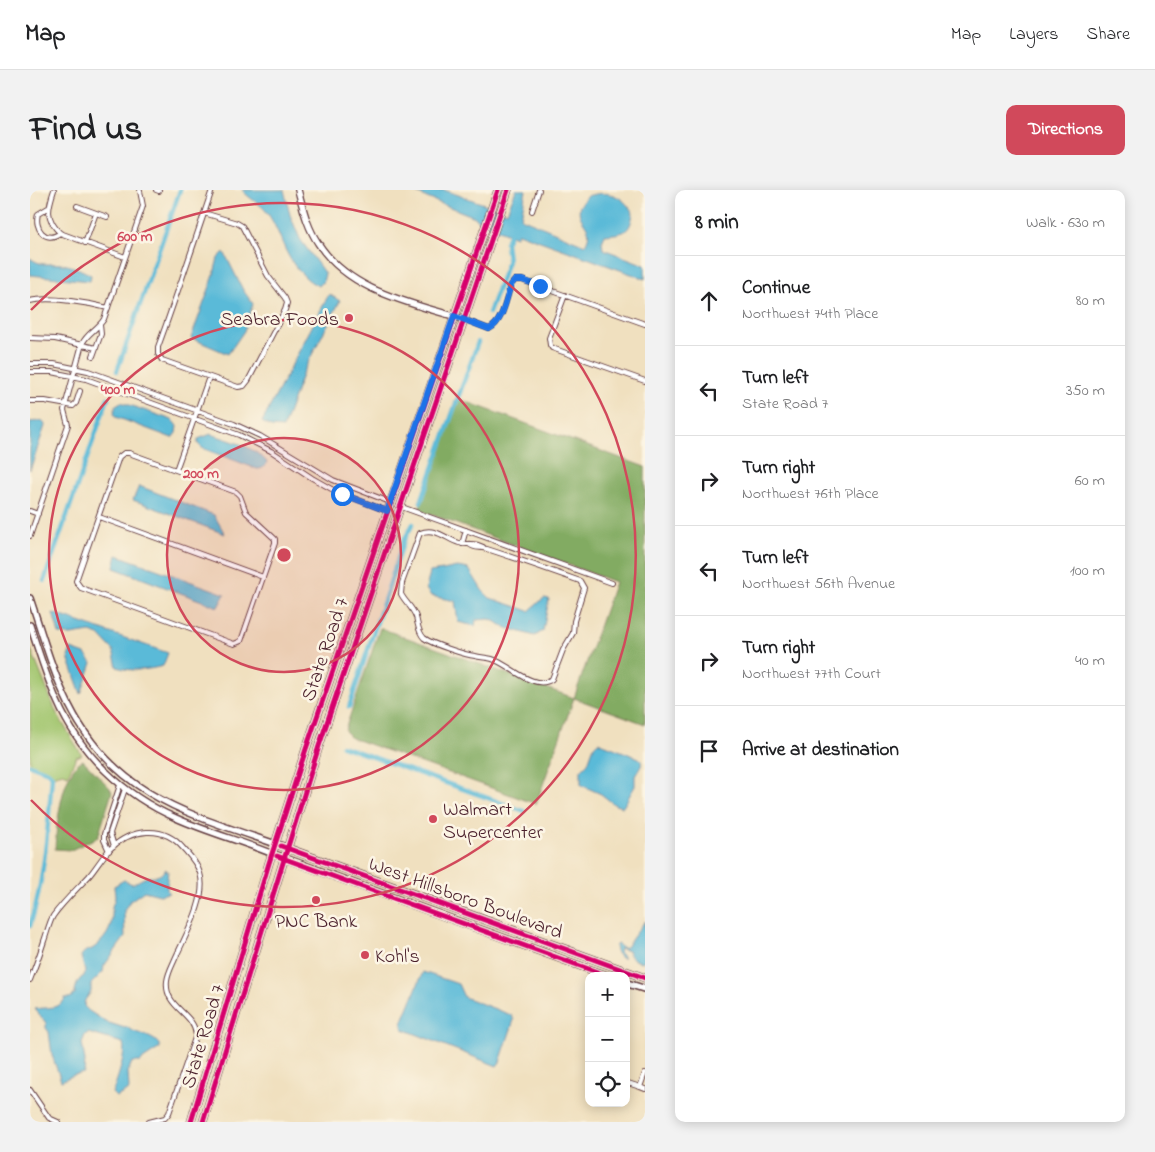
<!DOCTYPE html>
<html lang="en">
<head>
<meta charset="utf-8">
<style>
  :root { --surface:#fff; --page:#f2f2f2; --text:#202124; --muted:#757577; --line:#e0e0e0; --accent:#d1495b }
  body { margin:0; font-family:"Indie Flower",sans-serif; background:var(--page); color:var(--text) }
  .controls { position:absolute; right:15px; bottom:15px; display:grid; overflow:hidden; border-radius:10px; box-shadow:0 2px 12px #0003 }
  .controls button { width:45px; height:45px; display:grid; place-items:center; padding:0; border:0; border-bottom:1px solid var(--line); background:var(--surface); color:var(--text); font:25px sans-serif }
  .stop { position:absolute; width:15px; height:15px; margin:-11px; border:4px solid #1a73e8; border-radius:50%; background:#fff }
  .stop.end { background:#1a73e8; border-color:#fff; box-shadow:0 1px 5px #0008 }
  .list { margin:0; padding:0; list-style:none }
  h2 { display:flex; justify-content:space-between; align-items:center; height:65px; margin:0; padding:0 20px; font-size:21px }
  h2 small { font-size:16px; font-weight:400; color:var(--muted) }
  .list li { display:grid; grid-template-columns:32px 1fr auto; gap:15px; align-items:center; box-sizing:border-box; height:90px; padding:0 20px; border-top:1px solid var(--line) }
  .list b { display:block; font-size:19px; white-space:nowrap }
  .list p { margin:0; font-size:16px; white-space:nowrap; color:var(--muted) }
  .list em { font-size:16px; font-style:normal; color:var(--muted) }
  .icon { flex:none; width:28px; height:28px; fill:none; stroke:currentColor; stroke-width:2; stroke-linecap:round; stroke-linejoin:round }
  .map { position:relative; flex:none; width:615px; height:932px; overflow:hidden; border-radius:10px }
  header { display:flex; align-items:center; gap:30px; box-sizing:border-box; height:70px; padding:0 25px; background:var(--surface); border-bottom:1px solid var(--line) }
  header strong { font-size:24px }
  nav { display:flex; gap:28px; margin-inline-start:auto; font-size:18px }
  .intro { display:flex; align-items:center; justify-content:space-between; box-sizing:border-box; height:120px; padding:0 30px }
  h1 { margin:0; font-size:35px }
  .button { padding:12px 22px; border-radius:10px; background:var(--accent); color:#fff; font-size:18px; font-weight:700 }
  main { display:flex; gap:30px; padding:0 30px }
  aside { flex:1; background:var(--surface); border-radius:10px; box-shadow:0 2px 12px #0003 }
  .map>svg:first-child { display:block }
  .green { fill:#a3c66f; stroke:#76724d }
  .forest { fill:#82ab62; stroke:#666546 }
  .water { fill:#5abad8; stroke:#526c82 }
  .lines { fill:none; stroke-linecap:round; stroke-linejoin:round }
  .canal { stroke:#5abad8; stroke-width:4.5 }
  .minor-casing { stroke:#633c41; stroke-width:6 }
  .tertiary-casing { stroke:#633c41; stroke-width:8 }
  .secondary-casing { stroke:#633c41; stroke-width:8 }
  .primary-casing { stroke:#633c41; stroke-width:9 }
  .minor { stroke:#fff; stroke-width:4 }
  .tertiary { stroke:#fff; stroke-width:5 }
  .secondary { stroke:#fff; stroke-width:5.5 }
  .primary { stroke:#fff; stroke-width:6 }
  .cycleway-casing { stroke:#fcf5e5; stroke-width:8 }
  .cycleway { stroke:#d6006c; stroke-width:5 }
  .route { stroke:#1a73e8; stroke-width:6 }
  .ring { fill:none; stroke:#d1495b; stroke-width:2.5 }
  .poi-dot { fill:#d1495b; stroke:#fcf5e5; stroke-width:2 }
  .labels { text-anchor:middle; stroke-width:5; stroke-linejoin:round; paint-order:stroke }
  .poi-label { font-size:20px; fill:#4a1f2b; stroke:#fcf5e5; text-anchor:start }
  .street-label { font-size:20px; fill:#4a1f2b; stroke:#fcf5e5 }
  .centre { fill:#d1495b; stroke:#fcf5e5; stroke-width:2.5 }
  .ring-label { font-size:15px; text-anchor:middle; font-weight:bold; fill:#d1495b; stroke:#fcf5e5; stroke-width:5; stroke-linejoin:round; paint-order:stroke }
</style>
</head>
<body>
<header>
<strong>Map</strong>
<nav><a>Map</a><a>Layers</a><a>Share</a></nav>
</header>
<div class="intro"><h1>Find us</h1><a class="button">Directions</a></div>
<main>
<div class="map">
<svg width="615" height="932" viewBox="0 0 615 932">
  <rect width="100%" height="100%" fill="#fcf5e5"/>
  <filter id="ink" filterUnits="userSpaceOnUse"><feTurbulence type="fractalNoise" baseFrequency=".02" numOctaves="2"/><feDisplacementMap in="SourceGraphic" scale="10" xChannelSelector="R" yChannelSelector="G"/><feConvolveMatrix kernelMatrix="1 2 1 2 8 2 1 2 1" color-interpolation-filters="sRGB"/></filter>
  <filter id="wash" filterUnits="userSpaceOnUse"><feTurbulence type="fractalNoise" baseFrequency=".0096" numOctaves="4" result="noise"/><feDisplacementMap in="SourceGraphic" scale="20" xChannelSelector="R" yChannelSelector="G"/><feGaussianBlur stdDeviation="1.12" result="paint"/><feColorMatrix in="noise" values="0 0 0 0 0 0 0 0 0 0 0 0 0 0 0 0 0 1.4 0 .05"/><feComposite in="paint" operator="in"/></filter>
  <g filter="url(#wash)">
    <rect width="100%" height="100%" fill="#f0e0bf"/>
    <path class="green" d="M0 457 27 524 52 565 46 567 38 585 33 583 22 586 18 582 0 575Z"/>
    <path class="forest" d="M426 208 615 277V534L544 508 506 614 319 547 315 540 350 438 544 508 585 392 389 320Z
      M53 570 80 598 82 602 68 647 41 660 25 659C26 638 32 579 53 570Z"/>
    <path class="water" d="M212 0H254L260 25 270 49 295 84 293 92 289 96C283 94 278 90 273 85 253 66 252 44 238 24 231 13 219 9 212 0Z
      M381 0H414L477 22 486 0H496L491 28 555 55C567 35 545 33 550 16 552 13 555 9 557 6 577 0 592 4 603 23 600 43 595 43 575 45L572 52 573 59 615 75V89L488 43 486 47 449 32 445 27 397 8Z
      M194 62 213 100 223 114 214 141 198 164 161 148 183 88 188 68Z
      M0 68C12 77 17 73 31 74 41 75 52 80 61 85L60 91 0 85Z
      M299 104 310 111 273 182 253 238 241 237 232 232Z
      M91 212 142 230 147 236 146 243 142 248 86 227 84 223 86 215Z
      M9 231 14 232 15 236 0 280V232Z
      M181 244C200 251 224 256 237 272 235 277 233 279 227 279L172 258 168 254V249Z
      M109 296 184 325 195 344 103 310Z
      M87 365 195 404 188 417 84 378Z
      M427 377 439 379 452 400 460 408 499 421 514 408 519 409 513 441 505 446 477 438 460 429 446 430 445 436 428 432 425 411 401 406 396 399 400 382 413 380Z
      M23 423 138 463 133 476C118 480 101 482 87 477L83 460 69 445 60 442 41 445 29 444Z
      M41 459 55 464 62 473 51 504 38 467Z
      M568 552 609 568 612 571 611 576 605 586V596L593 617 585 615 571 604 551 595V580L558 573 564 556Z
      M135 679 138 681C137 688 137 694 137 701L139 703 130 705 114 701 100 711 94 720 95 747 74 776 73 782 61 794V802L55 810 54 816 59 821 76 832 95 838 97 837C106 845 129 846 130 858L113 869 111 872H102L98 882 99 900 86 907 82 903C86 894 97 862 93 853L58 843 55 845 52 853 55 871 54 883 44 885 31 891 22 865 19 842 16 838V833L5 819C15 817 31 820 35 808H40L45 804C45 797 48 789 54 786L55 782 51 766C56 758 60 762 66 756 79 745 83 735 82 718 82 714 85 711 85 707 85 703 84 699 84 696L94 690 102 694C107 692 110 690 114 688 122 685 130 689 135 679Z
      M615 731V770L612 772C605 771 601 768 598 761L590 758 589 762 594 768H591L586 762 585 756 587 754 593 758 596 757Z
      M393 782 428 794 434 807 481 825 484 830 470 872 467 876 373 839 372 833Z"/>
    <g class="lines">
      <path class="canal" d="M459 123 478 71 476 53 481 39
        M87 181 150 0
        M391 312 448 152
        M14 391 78 208
        M319 517 374 350 383 334
        M312 556 494 621
        M0 575 18 582 22 586C18 635 15 688 0 736"/>
    </g>
  </g>
  <g filter="url(#ink)">
    <g class="lines">
      <defs>
        <path id="minor" d="M24 0C18 18 15 28 30 43L95 67
          M126 0 129 1
          M47 16 77 27
          M18 18 8 24C4 38 15 54 30 43
          M502 21 509 0
          M174 23 207 33 212 36 238 86 255 108 257 113 255 120 218 191 214 196 208 197 132 170 128 164V157C147 105 164 53 182 0
          M55 53 66 23
          M535 105 519 148 520 155 522 158 615 191
          M0 111C20 106 58 113 78 118
          M433 129 459 139C473 133 476 108 481 95L485 90H492L615 134
          M0 148 25 149 66 158
          M63 166 71 144 70 135
          M0 174H24L58 181 204 234 230 246 303 290 360 312
          M0 182H22L56 189 209 245 241 261 282 288 305 301 357 321
          M0 211H15L43 216 46 213 50 201
          M94 263H99L206 302 210 306 216 322 245 349V353L211 451 204 454 51 398 46 391 89 267Z
          M146 280 179 187
          M369 316 582 393
          M0 321 8 324
          M69 327 233 387
          M0 346 38 235 34 220 52 154C57 143 68 139 74 129L113 16 110 1
          M432 354 436 340
          M439 354C444 359 451 357 457 359 488 369 519 380 550 391L554 398 544 431 543 443 533 460 522 489C505 501 483 478 467 471 461 467 452 468 445 466 435 465 402 454 394 448 388 442 388 434 386 427 383 418 375 412 371 404L372 393 390 343C406 337 416 349 429 353 439 356 442 351 453 357
          M84 656 80 643 95 599
          M79 661 74 650V644L90 595
          M0 790C5 777 10 764 14 751 17 743 19 733 23 726 33 712 47 699 59 686 66 678 72 667 80 659 101 639 133 634 153 658 160 666 167 673 170 683 178 708 155 746 145 769 142 776 138 783 137 791 134 818 164 822 166 845L139 923 135 928 119 932
          M615 883 610 897 615 899
          M598 893 610 897
          M0 900 19 928 28 932"/>
        <path id="tertiary" d="M0 408C12 443 22 481 39 515 84 605 158 624 246 654
          M0 435C8 460 16 486 27 511 50 564 93 605 146 628 177 642 211 651 243 664"/>
        <path id="secondary" d="M268 0C273 18 277 37 288 53 319 102 382 113 433 129"/>
        <path id="primary" d="M246 654 615 788
          M243 664 578 786
          M596 793 615 799
          M161 932 239 673 276 559 468 0
          M173 932 289 556 478 0"/>
      </defs>
      <use href="#minor" class="minor-casing"/>
      <use href="#tertiary" class="tertiary-casing"/>
      <use href="#secondary" class="secondary-casing"/>
      <use href="#primary" class="primary-casing"/>
      <use href="#minor" class="minor"/>
      <use href="#tertiary" class="tertiary"/>
      <use href="#secondary" class="secondary"/>
      <use href="#primary" class="primary"/>
      <defs>
        <path id="cycleway" d="M251 656 615 788
          M247 666 578 786
          M161 932 239 673 276 559 468 0
          M173 932 289 556 478 0"/>
      </defs>
      <use href="#cycleway" class="cycleway-casing"/>
      <use href="#cycleway" class="cycleway"/>
    </g>
  </g>
  <g class="lines" filter="url(#ink)">
    <path class="route" d="M312 304 357 321 424 126 459 139C473 133 476 108 481 95L485 90H492L510 96"/>
  </g>
  <circle cx="254" cy="365" r="117" fill="#d1495b" fill-opacity=".12"/>
  <g class="ring">
    <circle cx="254" cy="365" r="117"/>
    <circle cx="254" cy="365" r="235"/>
    <path d="M1 120A352 352 0 1 1 1 610"/>
  </g>
  <g class="poi-dot">
    <circle cx="319" cy="128" r="5"/>
    <circle cx="403" cy="629" r="5"/>
    <circle cx="286" cy="710" r="5"/>
    <circle cx="335" cy="765" r="5"/>
  </g>
  <g class="labels">
    <g class="poi-label">
      <text x="309" y="135" text-anchor="end">Seabra Foods</text>
      <text x="413" y="625">Walmart<tspan x="413" dy="23">Supercenter</tspan></text>
      <text x="286" y="737" text-anchor="middle">PNC Bank</text>
      <text x="345" y="772">Kohl's</text>
    </g>
    <g class="street-label">
      <text transform="translate(294 459) rotate(-71)" y="7">State Road 7</text>
      <text transform="translate(436 707) rotate(20)" y="7">West Hillsboro Boulevard</text>
      <text transform="translate(172 846) rotate(-73)" y="7">State Road 7</text>
    </g>
  </g>
  <circle cx="254" cy="365" r="8" class="centre"/>
  <g class="ring-label">
    <text x="105" y="51">600 m</text>
    <text x="88" y="204">400 m</text>
    <text x="171" y="288">200 m</text>
  </g>
</svg>
<div class="controls">
<button>+</button>
<button>−</button>
<button><svg class="icon" aria-label="locate" viewBox="0 0 24 24"><circle cx="12" cy="12" r="6"/><path d="M12 2v4M12 18v4M2 12h4M18 12h4"/></svg></button>
</div>
<div class="stop" style="left:312px;top:304px"></div>
<div class="stop end" style="left:510px;top:96px"></div>
</div>
<aside>
<h2>8 min<small>Walk · 630 m</small></h2>
<ul class="list">
<li><svg class="icon" aria-label="ahead" viewBox="0 0 24 24"><path d="M12 20V5M6 11l6-6 6 6"/></svg><div><b>Continue</b><p>Northwest 74th Place</p></div><em>80 m</em></li>
<li><svg class="icon" aria-label="left" viewBox="0 0 24 24"><path d="M17 20v-9H6M10 6l-5 5 5 5"/></svg><div><b>Turn left</b><p>State Road 7</p></div><em>350 m</em></li>
<li><svg class="icon" aria-label="right" viewBox="0 0 24 24"><path d="M7 20v-9h11M14 6l5 5-5 5"/></svg><div><b>Turn right</b><p>Northwest 76th Place</p></div><em>60 m</em></li>
<li><svg class="icon" aria-label="left" viewBox="0 0 24 24"><path d="M17 20v-9H6M10 6l-5 5 5 5"/></svg><div><b>Turn left</b><p>Northwest 56th Avenue</p></div><em>100 m</em></li>
<li><svg class="icon" aria-label="right" viewBox="0 0 24 24"><path d="M7 20v-9h11M14 6l5 5-5 5"/></svg><div><b>Turn right</b><p>Northwest 77th Court</p></div><em>40 m</em></li>
<li><svg class="icon" aria-label="arrive" viewBox="0 0 24 24"><path d="M6 21V4h12l-3 4 3 4H6"/></svg><div><b>Arrive at destination</b></div></li>
</ul>
</aside>
</main>
</body>
</html>
